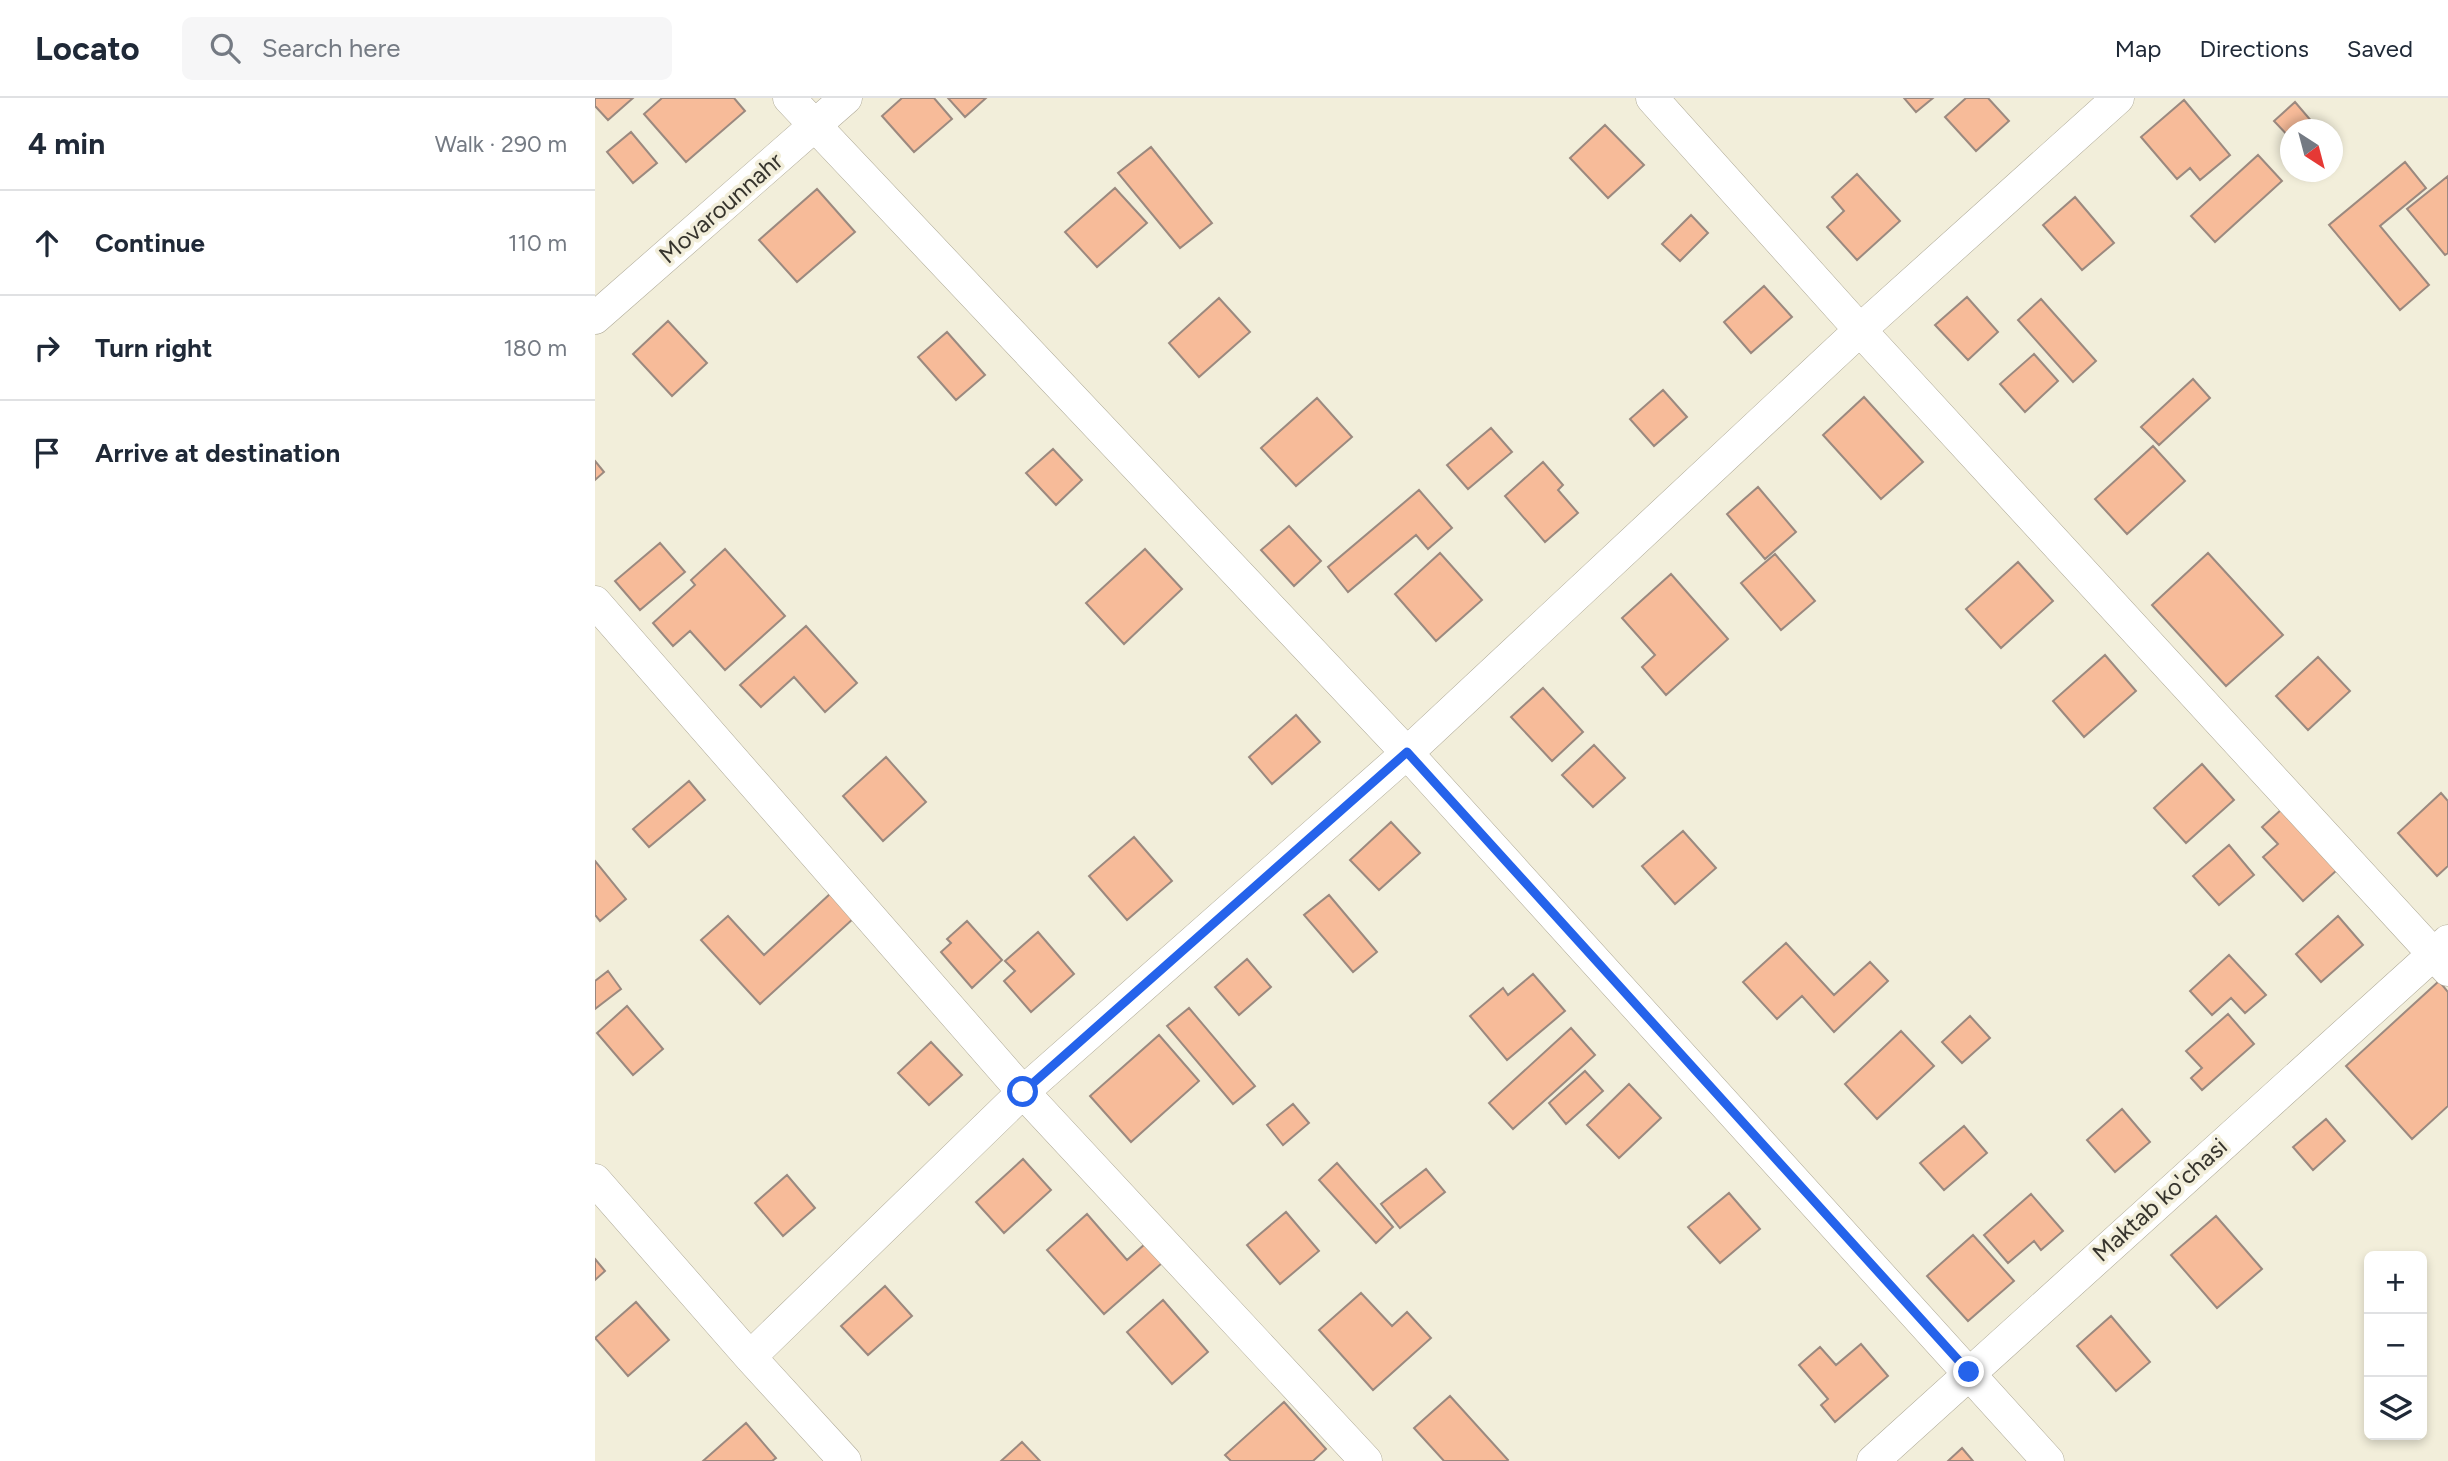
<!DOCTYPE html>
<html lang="en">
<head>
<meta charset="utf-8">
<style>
  :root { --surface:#fff; --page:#f6f6f7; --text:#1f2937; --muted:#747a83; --line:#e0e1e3 }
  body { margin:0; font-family:Figtree,sans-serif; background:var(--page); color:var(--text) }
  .controls { position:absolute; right:21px; bottom:21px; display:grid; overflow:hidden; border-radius:10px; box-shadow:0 4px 10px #0003 }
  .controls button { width:63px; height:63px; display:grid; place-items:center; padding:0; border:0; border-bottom:2px solid var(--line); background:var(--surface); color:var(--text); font:35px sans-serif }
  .compass { position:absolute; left:1685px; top:21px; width:63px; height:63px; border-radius:50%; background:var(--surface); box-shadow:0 4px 10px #0003; rotate:144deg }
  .stop { position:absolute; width:21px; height:21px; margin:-16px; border:5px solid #2563eb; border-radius:50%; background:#fff }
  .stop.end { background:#2563eb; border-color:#fff; box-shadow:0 2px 7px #0008 }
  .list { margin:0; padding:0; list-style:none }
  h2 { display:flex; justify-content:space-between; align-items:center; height:91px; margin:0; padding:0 28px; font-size:30px }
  h2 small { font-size:23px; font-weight:400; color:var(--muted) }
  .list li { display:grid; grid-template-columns:46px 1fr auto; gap:21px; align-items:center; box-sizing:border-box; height:105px; padding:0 28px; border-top:2px solid var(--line) }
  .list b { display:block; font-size:26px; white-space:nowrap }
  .list em { font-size:23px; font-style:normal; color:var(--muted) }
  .icon { flex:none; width:38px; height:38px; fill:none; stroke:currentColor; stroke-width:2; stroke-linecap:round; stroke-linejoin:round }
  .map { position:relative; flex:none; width:1853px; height:1363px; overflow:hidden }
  header { display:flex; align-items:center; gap:42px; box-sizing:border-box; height:98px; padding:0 35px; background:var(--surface); border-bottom:2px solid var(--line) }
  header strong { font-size:33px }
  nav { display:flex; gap:38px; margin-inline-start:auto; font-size:24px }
  .search { width:490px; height:63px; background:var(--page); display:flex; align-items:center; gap:18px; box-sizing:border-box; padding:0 24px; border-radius:10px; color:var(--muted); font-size:26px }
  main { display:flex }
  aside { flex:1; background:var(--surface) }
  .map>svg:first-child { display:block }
  .building { fill:#f7bb99; stroke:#9b897f; stroke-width:2 }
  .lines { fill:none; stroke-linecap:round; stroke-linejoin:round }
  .minor-casing { stroke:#aea997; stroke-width:33 }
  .minor { stroke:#fff; stroke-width:32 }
  .route { stroke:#2563eb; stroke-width:9 }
  .labels { text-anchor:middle; stroke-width:7; stroke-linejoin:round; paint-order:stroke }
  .street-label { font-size:24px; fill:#36342d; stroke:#f2eeda }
</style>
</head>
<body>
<header>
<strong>Locato</strong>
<div class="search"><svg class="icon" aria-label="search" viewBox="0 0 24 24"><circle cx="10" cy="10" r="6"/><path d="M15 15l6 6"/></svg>Search here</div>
<nav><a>Map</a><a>Directions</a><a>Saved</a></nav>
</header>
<main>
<aside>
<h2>4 min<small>Walk · 290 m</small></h2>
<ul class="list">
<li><svg class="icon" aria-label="ahead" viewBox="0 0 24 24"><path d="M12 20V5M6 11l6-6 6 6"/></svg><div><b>Continue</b></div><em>110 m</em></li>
<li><svg class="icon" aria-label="right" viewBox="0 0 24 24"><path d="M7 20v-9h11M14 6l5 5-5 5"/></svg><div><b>Turn right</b></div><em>180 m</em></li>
<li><svg class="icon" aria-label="arrive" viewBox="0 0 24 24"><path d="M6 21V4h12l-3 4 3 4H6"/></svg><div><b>Arrive at destination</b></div></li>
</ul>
</aside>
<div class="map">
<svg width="1853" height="1363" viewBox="0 0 1853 1363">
  <rect width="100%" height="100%" fill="#f2eeda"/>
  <path class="building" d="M0 0H38L13 22 0 8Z
    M67 0H139L150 13 91 64 49 16Z
    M307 0H339L357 21 319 54 287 18Z
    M353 0H391L370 19Z
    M1309 0H1338L1321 14Z
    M1371 0H1393L1414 23 1381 53 1350 19Z
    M1589 2 1635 57 1605 82 1595 70 1582 81 1546 39Z
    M1700 4 1724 32H1696V41L1679 23Z
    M1010 27 1049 67 1013 100 975 60Z
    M36 34 62 65 38 85 12 54Z
    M556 49 617 125 585 150 523 75Z
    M1663 57 1687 83 1620 144 1596 118Z
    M1810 64 1831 90 1785 128 1834 187 1805 212 1734 127Z
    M1262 76 1305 123 1262 162 1232 129 1249 113 1237 99Z
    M1853 78V155L1850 157 1812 111Z
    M520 90 552 125 502 169 470 134Z
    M222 91 260 134 202 184 164 142Z
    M1480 99 1519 145 1487 172 1448 127Z
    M1096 117 1113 135 1085 163 1067 146Z
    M1169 188 1197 219 1156 255 1129 224Z
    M1372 199 1403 234 1373 262 1340 227Z
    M624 200 655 234 604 279 574 245Z
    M1446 201 1501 263 1478 284 1423 222Z
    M73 223 112 265 77 298 38 256Z
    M352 234 390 277 361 302 323 259Z
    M1439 256 1463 283 1430 314 1405 286Z
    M1598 281 1615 300 1564 347 1546 329Z
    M1068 292 1092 319 1059 348 1035 321Z
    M1269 299 1328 364 1286 401 1228 337Z
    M722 300 757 339 701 388 666 350Z
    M896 330 917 354 873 391 852 367Z
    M1558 348 1590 383 1532 436 1500 401Z
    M458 351 487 382 461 407 431 375Z
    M0 363 9 374 0 382Z
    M948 364 968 387 963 392 983 415 950 444 910 398Z
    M1163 389 1201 434 1170 461 1132 416Z
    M824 392 857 430 833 451 821 437 753 494 733 469Z
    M694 428 726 463 699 488 666 452Z
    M65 445 90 474 45 512 20 483Z
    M130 451 190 518 130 572 95 533 78 548 58 525 100 487 96 482Z
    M550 451 587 491 529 546 491 505Z
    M845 455 887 502 841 543 800 496Z
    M1613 455 1688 537 1631 588 1557 507Z
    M1180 456 1220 503 1186 532 1146 485Z
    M1423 464 1458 503 1406 550 1371 511Z
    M1076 476 1133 541 1071 597 1047 569 1060 557 1027 520Z
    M211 528 262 585 230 614 199 579 166 609 145 587Z
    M1510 557 1541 593 1489 639 1458 603Z
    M1723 559 1755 593 1713 632 1681 598Z
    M948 590 988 634 957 663 916 619Z
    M701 617 725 644 677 686 654 659Z
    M999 647 1030 680 998 709 967 677Z
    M291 659 331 704 288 743 248 698Z
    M1607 666 1639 702 1591 745 1559 710Z
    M94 683 110 702 54 749 38 731Z
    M1846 695 1853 703V768L1842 778 1803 735Z
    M1687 711 1742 772 1708 803 1668 759 1683 746 1667 729Z
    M796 724 825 755 784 792 755 762Z
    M1088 733 1121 770 1080 806 1047 768Z
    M539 739 577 783 532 822 494 778Z
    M1634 747 1659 777 1624 807 1598 778Z
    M0 763 31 801 5 823 0 817Z
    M236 795 259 820 165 906 106 842 133 818 169 857Z
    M734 797 782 854 758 874 709 817Z
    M1743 818 1768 847 1726 884 1701 856Z
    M372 823 407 862 377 890 346 854 356 845 352 841Z
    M443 834 479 876 436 914 409 883 420 873 410 863Z
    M1191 845 1239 897 1275 864 1293 883 1239 934 1207 898 1182 921 1148 884Z
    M1634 857 1671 897 1650 915 1636 900 1617 917 1595 893Z
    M652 861 676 889 644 917 620 889Z
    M13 873 26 891 0 911V883Z
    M938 876 970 913 912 962 875 918 908 890 913 897Z
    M1844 883 1853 894V1008L1817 1041 1751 968Z
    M32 908 68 951 38 977 2 935Z
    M594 910 660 988 638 1006 572 928Z
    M1633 916 1659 946 1607 992 1596 980 1607 970 1591 953Z
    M1375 918 1395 940 1367 965 1347 944Z
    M976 930 1000 957 918 1031 894 1005Z
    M1306 933 1339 968 1282 1021 1250 986Z
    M564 937 604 983 536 1044 495 998Z
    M336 944 367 977 334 1007 303 975Z
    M990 973 1008 993 971 1026 954 1005Z
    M1034 986 1066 1020 1024 1060 992 1027Z
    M698 1006 714 1025 688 1047 672 1027Z
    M1527 1011 1555 1044 1520 1074 1492 1042Z
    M1731 1021 1750 1043 1718 1072 1698 1049Z
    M1369 1028 1392 1055 1349 1092 1325 1065Z
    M428 1061 456 1092 409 1135 381 1104Z
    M742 1065 798 1129 781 1145 724 1082Z
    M831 1071 850 1094 805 1130 786 1106Z
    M192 1077 220 1110 188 1138 160 1105Z
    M1134 1095 1165 1131 1125 1165 1093 1129Z
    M1436 1096 1468 1133 1446 1152 1439 1143 1413 1165 1389 1137Z
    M691 1114 724 1153 685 1186 652 1147Z
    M492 1116 532 1162 550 1146 567 1165 509 1216 452 1152Z
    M1621 1118 1667 1171 1622 1210 1576 1157Z
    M1378 1137 1419 1183 1373 1223 1332 1178Z
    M0 1161 10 1173 0 1182Z
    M290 1188 317 1218 273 1257 246 1228Z
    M766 1195 797 1228 812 1214 836 1240 778 1292 724 1232Z
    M568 1202 613 1254 577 1286 532 1234Z
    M41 1204 74 1242 33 1278 0 1240Z
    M1516 1218 1555 1264 1521 1293 1482 1248Z
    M1266 1246 1293 1278 1240 1324 1226 1307 1233 1301 1204 1267 1225 1249 1241 1267Z
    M855 1298 913 1362 912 1363H849L819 1330Z
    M689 1304 731 1351 718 1363H636L630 1357Z
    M151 1325 181 1360 177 1363H108Z
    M427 1344 445 1363H406Z
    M1367 1350 1378 1363H1353Z"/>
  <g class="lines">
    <defs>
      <path id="minor" d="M194 0 812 655 1453 1363
        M1057 0 1265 232 1853 872
        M0 220 251 0
        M0 504 428 994 771 1363
        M0 1082 155 1259 250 1363
        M155 1259 428 994 812 655 1265 232 1523 0
        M1278 1363 1853 843"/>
    </defs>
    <use href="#minor" class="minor-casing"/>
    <use href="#minor" class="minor"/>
  </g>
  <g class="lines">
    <path class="route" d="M428 994 812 654 1374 1274"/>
  </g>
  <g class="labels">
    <g class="street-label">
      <text transform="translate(126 110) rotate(-41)" y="8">Movarounnahr</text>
      <text transform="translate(1565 1102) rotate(-42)" y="8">Maktab ko'chasi</text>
    </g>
  </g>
</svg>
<div class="controls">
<button>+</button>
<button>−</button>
<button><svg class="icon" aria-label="layers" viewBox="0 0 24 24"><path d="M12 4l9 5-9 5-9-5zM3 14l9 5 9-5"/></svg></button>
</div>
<svg class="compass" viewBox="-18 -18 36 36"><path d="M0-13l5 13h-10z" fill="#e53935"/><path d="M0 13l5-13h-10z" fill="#747a83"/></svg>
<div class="stop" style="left:428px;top:994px"></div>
<div class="stop end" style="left:1374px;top:1274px"></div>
</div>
</main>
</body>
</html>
